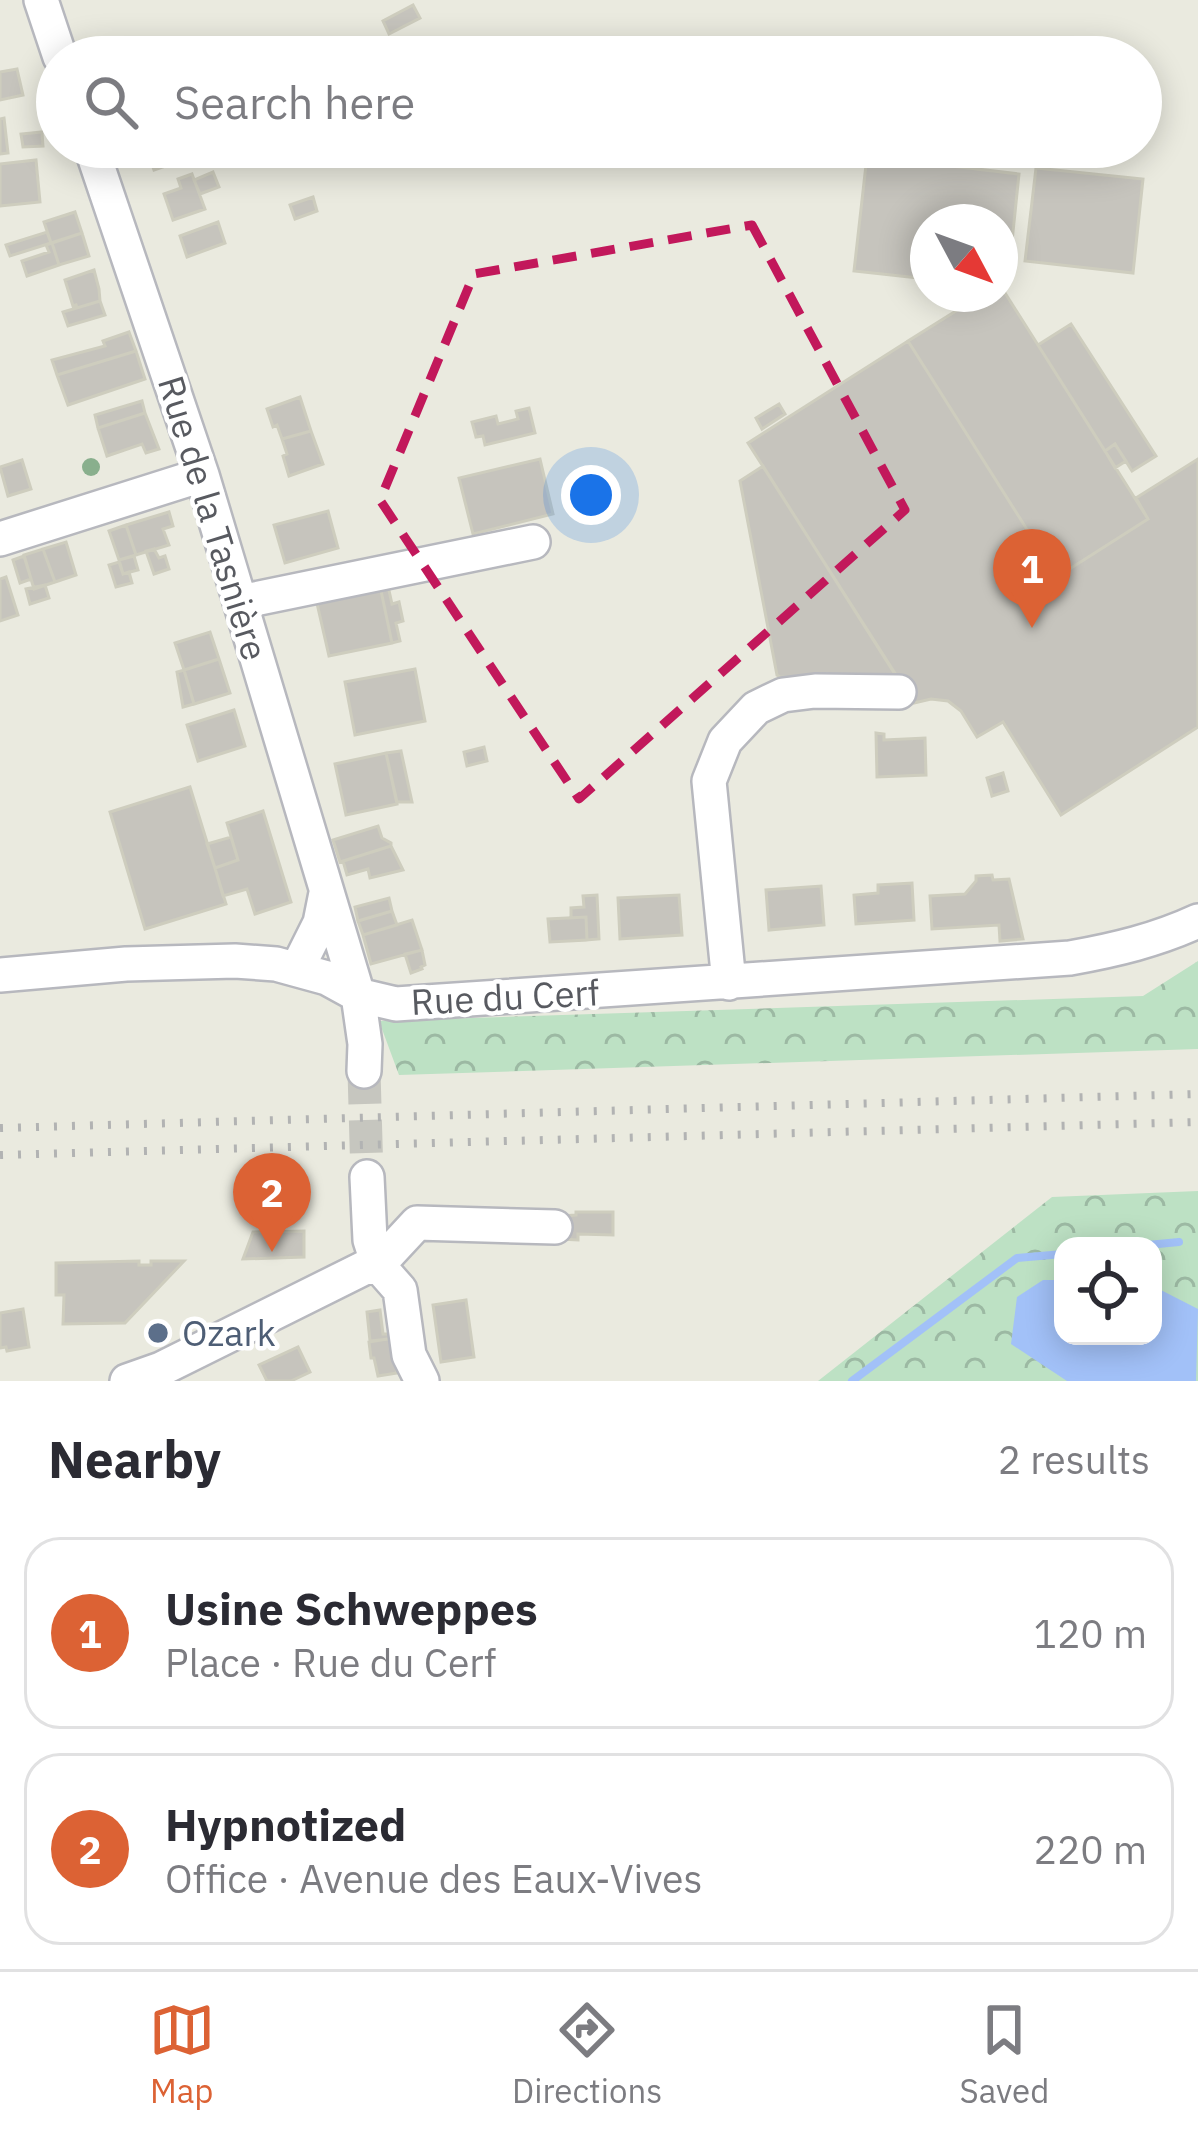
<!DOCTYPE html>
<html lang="en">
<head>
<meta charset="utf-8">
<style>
  :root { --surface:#fff; --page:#f7f7f7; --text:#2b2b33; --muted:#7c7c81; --line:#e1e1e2; --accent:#dc6234 }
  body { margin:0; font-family:"IBM Plex Sans",sans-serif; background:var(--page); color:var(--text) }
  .controls { position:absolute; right:36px; bottom:36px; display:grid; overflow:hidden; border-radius:24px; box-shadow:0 6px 30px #0003 }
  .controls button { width:108px; height:108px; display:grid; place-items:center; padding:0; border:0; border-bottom:3px solid var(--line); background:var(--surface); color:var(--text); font:60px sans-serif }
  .compass { position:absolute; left:910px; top:204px; width:108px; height:108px; border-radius:50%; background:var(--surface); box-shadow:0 6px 30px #0003; rotate:131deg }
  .you { position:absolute; left:591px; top:495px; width:42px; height:42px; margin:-30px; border:9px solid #fff; border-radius:50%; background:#1a73e8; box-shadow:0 0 0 18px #1a73e833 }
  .badge { display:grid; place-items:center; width:78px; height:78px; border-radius:50%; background:var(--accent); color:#fff; font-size:39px; font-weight:700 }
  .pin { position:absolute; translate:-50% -99px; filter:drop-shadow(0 3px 6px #0008) }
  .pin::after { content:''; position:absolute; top:63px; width:42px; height:36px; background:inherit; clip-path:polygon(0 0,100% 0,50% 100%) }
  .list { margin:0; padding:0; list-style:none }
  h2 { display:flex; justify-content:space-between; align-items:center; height:156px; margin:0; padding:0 48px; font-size:51px }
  h2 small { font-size:39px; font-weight:400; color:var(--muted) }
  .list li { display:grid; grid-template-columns:78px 1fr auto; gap:36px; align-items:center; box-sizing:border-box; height:192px; margin:0 24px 24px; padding:0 24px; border:3px solid var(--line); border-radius:36px }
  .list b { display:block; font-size:45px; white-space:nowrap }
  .list p { margin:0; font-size:39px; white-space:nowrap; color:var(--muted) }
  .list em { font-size:39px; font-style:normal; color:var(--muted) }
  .icon { flex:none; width:66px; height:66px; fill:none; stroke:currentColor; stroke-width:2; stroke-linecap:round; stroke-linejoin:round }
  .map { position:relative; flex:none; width:1198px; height:1381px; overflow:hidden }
  .search { position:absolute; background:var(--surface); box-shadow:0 6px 30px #0003; left:36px; right:36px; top:36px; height:132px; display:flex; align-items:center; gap:30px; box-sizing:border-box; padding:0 42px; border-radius:66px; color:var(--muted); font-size:45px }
  .sheet { height:588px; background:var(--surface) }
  nav { display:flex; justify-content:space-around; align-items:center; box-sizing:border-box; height:168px; border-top:3px solid var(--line); background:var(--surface); font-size:33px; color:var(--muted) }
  nav a { display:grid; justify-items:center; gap:6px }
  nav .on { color:var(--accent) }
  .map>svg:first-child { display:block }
  .forest { fill:url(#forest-crowns); fill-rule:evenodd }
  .water { fill:#a2c1f8 }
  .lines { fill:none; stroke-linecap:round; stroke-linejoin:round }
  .stream { stroke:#a2c1f8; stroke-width:8 }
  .building { fill:#c6c4bd; stroke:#cecdbe; stroke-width:3 }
  .minor-tunnel { stroke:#c6c6bf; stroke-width:33; stroke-dasharray:33 16; stroke-linecap:butt }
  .minor-casing { stroke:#b7b8be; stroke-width:38 }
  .minor { stroke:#fff; stroke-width:33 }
  .rail { stroke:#b2b3b3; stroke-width:8; stroke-dasharray:3 15; stroke-linecap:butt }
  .tree { fill:#89af8d }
  .marked { fill:none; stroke:#c2185b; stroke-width:9; stroke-dasharray:24 15; stroke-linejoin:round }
  .service-dot { fill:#5c6f8a; stroke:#fff; stroke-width:4.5 }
  .labels { text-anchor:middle; stroke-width:9; stroke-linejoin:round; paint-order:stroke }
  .street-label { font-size:36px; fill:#585a60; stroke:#fff }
  .service-label { font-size:36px; fill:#4e5e75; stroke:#fff; text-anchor:start }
</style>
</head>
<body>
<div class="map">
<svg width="1198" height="1381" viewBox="0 0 1198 1381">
  <defs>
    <pattern id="forest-crowns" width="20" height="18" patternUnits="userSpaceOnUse" patternTransform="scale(3)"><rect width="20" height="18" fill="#bde1c4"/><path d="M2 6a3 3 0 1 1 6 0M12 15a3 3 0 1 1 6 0" fill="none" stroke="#9cb9a3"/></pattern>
  </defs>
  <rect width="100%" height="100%" fill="#eaeadf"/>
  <path class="forest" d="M1198 961V1049L399 1075 379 1021 1143 996Z
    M1198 1191V1381H818L1052 1197ZM1063 1246H1153V1336H1063Z"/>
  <path class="water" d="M1043 1280H1063V1336H1153V1286L1198 1309 1196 1381H1067L1011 1344 1017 1297Z"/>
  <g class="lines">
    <path class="stream" d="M1137 1246 1179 1242
      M852 1381 1017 1258 1063 1254"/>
  </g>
  <path class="building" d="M413 5 420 18 389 34 383 21Z
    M96 40 109 43 107 54 93 51Z
    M17 69 23 95 0 100V72Z
    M4 118 8 153 0 154V119Z
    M42 132 43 146 23 147 21 134Z
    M146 147H181L185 159 154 170Z
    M263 147H295L297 154 270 164Z
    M867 156 1019 174 1011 251 1000 250V222H928V279L854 271Z
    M36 160 40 202 0 206V164Z
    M1036 168 1143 179 1133 273 1025 261Z
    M213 172 219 187 200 194 194 180Z
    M192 174 205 209 173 220 164 194 181 188 178 179Z
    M313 197 317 211 295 219 290 205Z
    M75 212 82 233 51 243 44 222Z
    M218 222 225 243 187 257 180 236Z
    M47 232 51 243 10 256 6 245Z
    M82 233 89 256 59 265 52 243Z
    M52 243 59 265 27 276 22 261 49 252 46 245Z
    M94 270 99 289 100 301 77 308 76 305 73 306 65 280Z
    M1000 285 1148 519 1057 577 908 341 983 294H1000Z
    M100 301 105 315 68 326 63 312Z
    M1071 324 1156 456 1132 471 1115 444 1105 451 1038 345Z
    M129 332 136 351 57 375 52 360 105 346 103 341Z
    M908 341 1057 577 1148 519 1136 498 1198 459V727L1061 815 1003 722 977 737 961 711 948 701 931 699 914 703 748 443Z
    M136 351 145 379 68 405 57 375Z
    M300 397 311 431 282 439 277 425 273 427 267 409Z
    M142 401 145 413 98 428 95 415Z
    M779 404 785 414 762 429 756 418Z
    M529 408 535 433 485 445 483 436 476 437 472 422 496 416 498 424 518 419 516 411Z
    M145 413 159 449 146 453 142 444 107 456 98 428Z
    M311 431 323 464 289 476 283 456 287 454 282 439Z
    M1115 444 1126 461 1115 468 1105 451Z
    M540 459 553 514 473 534 459 478Z
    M22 460 31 489 8 496 0 467Z
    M763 466 898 679 780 677 777 675 740 481Z
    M328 511 338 548 285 563 274 525Z
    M169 512 173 526 163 529 169 545 136 555 126 525Z
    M126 525 136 555 119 560 109 531Z
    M66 542 76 575 55 582 43 549Z
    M43 549 55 582 34 589 24 555Z
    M154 549 159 558 165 556 169 569 154 574 146 551Z
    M24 556 31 579 20 583 13 560Z
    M134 556 138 570 123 574 119 560Z
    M119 562 123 574 129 572 132 583 116 587 109 565Z
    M6 577 18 615 0 621V579Z
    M45 585 49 598 30 604 26 589Z
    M380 586 392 643 329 656 316 599Z
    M380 586H388L392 604 399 602 403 621 396 623 400 641 392 643Z
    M210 632 219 659 184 670 175 643Z
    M219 659 230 693 194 704 184 670Z
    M415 669 425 721 355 735 345 682Z
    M184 670 194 704 183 707 177 672Z
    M234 710 245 746 198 761 187 725Z
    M876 733 884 734V740L925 738 926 775 877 777Z
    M484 747 487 761 467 766 464 752Z
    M401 751 412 802H397L386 753Z
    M386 753 397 804 346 815 335 764Z
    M1003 773 1008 791 992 796 987 778Z
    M190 787 226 904 145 929 110 812Z
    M263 811 291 902 255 914 247 889 223 896 215 868 238 860 227 823Z
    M378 826 382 838 391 843V846L340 862 333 840Z
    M231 837 238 860 215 868 207 844Z
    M391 846 403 870 370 878 368 869 347 875 343 861Z
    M992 875 993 880 1009 879 1023 939 1000 941 999 925 932 929 930 896 965 894 976 881V876Z
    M912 883 914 920 856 924 854 895 878 893V885Z
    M821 886 824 925 769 930 766 890Z
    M597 895 599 939 587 940 586 917 571 918V908L584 907 583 896Z
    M679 895 682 935 620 939 618 898Z
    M389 898 392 911 358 921 355 907Z
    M392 911 397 925 363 935 358 921Z
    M586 917 587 940 550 942 548 919Z
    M412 920 422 950 371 964 363 935Z
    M422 950 425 965 421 967 422 969 411 973 405 954Z
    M576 1212H613V1235L578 1234V1240L560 1239 562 1216 576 1215Z
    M304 1231V1257L243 1259 253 1232Z
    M139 1261V1265H151V1261H184L125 1323 63 1324 64 1295H56V1263Z
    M466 1300 474 1357 441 1362 433 1305Z
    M23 1309 29 1347 7 1351 6 1347 0 1348V1313Z
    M380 1310 383 1334H389L390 1339 370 1341 367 1312Z
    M393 1338 397 1373 378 1376 374 1358H371L369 1342Z
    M298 1347 310 1372 291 1381H267L259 1365Z"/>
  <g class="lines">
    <path class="minor-tunnel" d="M364 1071 367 1177"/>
    <defs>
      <path id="minor" d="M41 0 60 57
        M91 147 202 475 358 995 365 1044 364 1071
        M0 539 202 475
        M240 602 533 542
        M297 969 320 923 326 893
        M0 975 126 964 235 961 276 964 327 978 358 995 396 1004 1070 958C1115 950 1157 940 1198 921
        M729 983 709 781 725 741 756 708 783 695 815 691 899 692
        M367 1177 370 1240 378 1265 400 1290 409 1355 422 1381
        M127 1381 161 1369 364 1268 378 1265 417 1223 555 1227"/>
    </defs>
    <use href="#minor" class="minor-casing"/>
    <use href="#minor" class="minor"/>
    <path class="rail" d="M0 1128 1198 1094
      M0 1155 1198 1122"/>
  </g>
  <circle class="tree" cx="91" cy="467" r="9"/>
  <path class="marked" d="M752 225 905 510 579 799 380 500 474 274Z"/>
  <circle class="service-dot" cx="158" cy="1333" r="12"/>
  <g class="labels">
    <g class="street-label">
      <text transform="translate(213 518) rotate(73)" y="13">Rue de la Tasnière</text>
      <text transform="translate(505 997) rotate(-3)" y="13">Rue du Cerf</text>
    </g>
    <g class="service-label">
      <text x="182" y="1346">Ozark</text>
    </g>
  </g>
</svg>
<div class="controls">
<button><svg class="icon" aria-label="locate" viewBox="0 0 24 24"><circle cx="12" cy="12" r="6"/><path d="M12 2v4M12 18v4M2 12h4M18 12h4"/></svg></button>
</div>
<svg class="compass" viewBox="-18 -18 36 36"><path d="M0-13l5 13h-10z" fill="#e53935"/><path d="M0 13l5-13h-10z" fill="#7c7c81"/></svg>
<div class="you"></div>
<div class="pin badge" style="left:1032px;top:628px">1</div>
<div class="pin badge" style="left:272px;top:1252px">2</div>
<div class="search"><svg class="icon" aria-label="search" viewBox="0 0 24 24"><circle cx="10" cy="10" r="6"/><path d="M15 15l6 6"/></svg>Search here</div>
</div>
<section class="sheet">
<h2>Nearby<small>2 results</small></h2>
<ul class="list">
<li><span class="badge">1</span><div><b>Usine Schweppes</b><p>Place · Rue du Cerf</p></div><em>120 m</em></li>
<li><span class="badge">2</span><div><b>Hypnotized</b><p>Office · Avenue des Eaux-Vives</p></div><em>220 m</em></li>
</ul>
</section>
<nav>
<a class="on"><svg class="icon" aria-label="map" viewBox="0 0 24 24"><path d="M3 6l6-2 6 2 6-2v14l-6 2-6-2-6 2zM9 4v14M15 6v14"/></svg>Map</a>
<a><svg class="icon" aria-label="directions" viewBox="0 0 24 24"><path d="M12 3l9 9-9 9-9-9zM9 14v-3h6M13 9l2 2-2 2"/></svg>Directions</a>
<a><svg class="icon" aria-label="saved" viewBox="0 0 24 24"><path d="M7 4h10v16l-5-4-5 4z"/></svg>Saved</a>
</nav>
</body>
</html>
